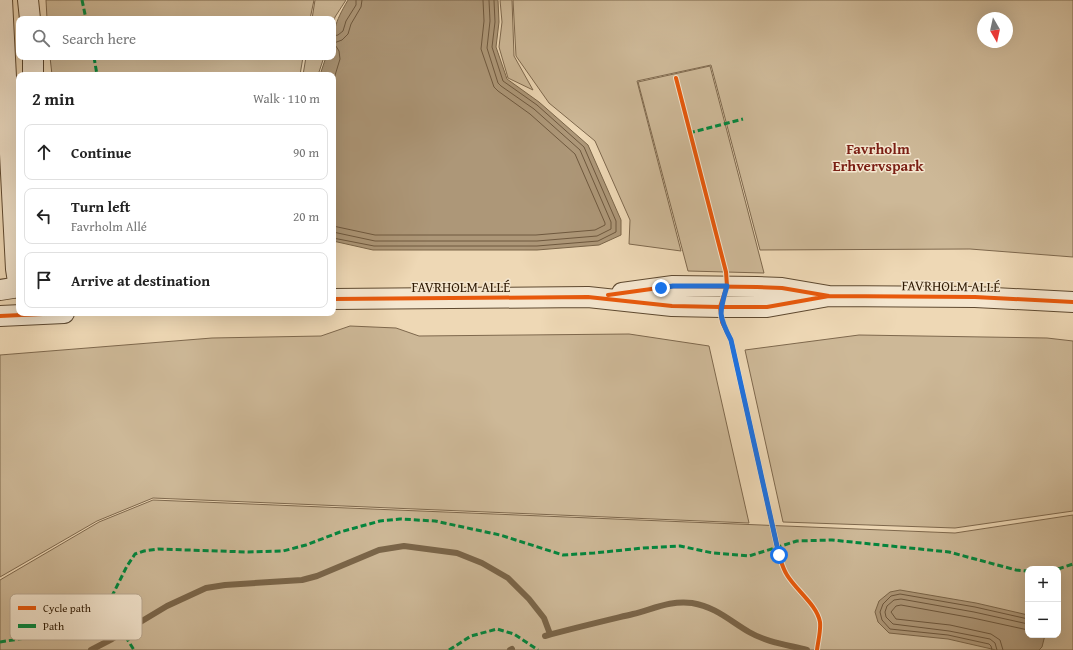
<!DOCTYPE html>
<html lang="en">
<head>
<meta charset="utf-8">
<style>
  :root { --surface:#fff; --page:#f6f6f6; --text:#222; --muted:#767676; --line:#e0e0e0 }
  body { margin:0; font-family:"Gentium Book Plus",serif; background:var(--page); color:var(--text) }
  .controls { position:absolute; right:12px; bottom:12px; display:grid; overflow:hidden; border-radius:8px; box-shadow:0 4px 16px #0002 }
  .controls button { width:36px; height:36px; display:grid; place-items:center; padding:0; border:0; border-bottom:1px solid var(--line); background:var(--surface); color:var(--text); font:20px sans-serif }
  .compass { position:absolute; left:977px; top:12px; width:36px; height:36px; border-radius:50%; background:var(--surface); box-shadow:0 4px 16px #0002; rotate:171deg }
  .stop { position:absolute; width:12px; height:12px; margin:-9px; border:3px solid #1a73e8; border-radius:50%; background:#fff }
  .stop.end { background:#1a73e8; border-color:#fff; box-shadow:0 1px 4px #0008 }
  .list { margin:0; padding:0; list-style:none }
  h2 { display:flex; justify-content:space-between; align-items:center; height:52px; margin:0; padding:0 16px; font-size:17px }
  h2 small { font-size:13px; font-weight:400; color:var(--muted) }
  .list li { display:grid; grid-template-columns:26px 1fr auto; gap:12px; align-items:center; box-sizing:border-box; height:56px; margin:0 8px 8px; padding:0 8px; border:1px solid var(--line); border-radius:8px }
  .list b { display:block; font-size:15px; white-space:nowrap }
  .list p { margin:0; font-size:13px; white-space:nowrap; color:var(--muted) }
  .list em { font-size:13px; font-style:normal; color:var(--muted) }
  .icon { flex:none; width:22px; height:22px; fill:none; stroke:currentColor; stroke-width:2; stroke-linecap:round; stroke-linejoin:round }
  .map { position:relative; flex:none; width:1073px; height:650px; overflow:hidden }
  .search { position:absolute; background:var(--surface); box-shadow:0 4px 16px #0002; left:16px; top:16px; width:320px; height:44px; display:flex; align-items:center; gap:10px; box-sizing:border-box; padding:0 14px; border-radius:8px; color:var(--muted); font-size:15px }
  .panel { position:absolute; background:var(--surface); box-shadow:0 4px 16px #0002; left:16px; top:72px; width:320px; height:244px; border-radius:8px }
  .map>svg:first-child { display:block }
  .green { fill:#cdb897; stroke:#7e684d; fill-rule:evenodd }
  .water { fill:#ad9778; stroke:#7a6549 }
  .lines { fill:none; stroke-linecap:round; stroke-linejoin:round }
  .shore { stroke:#6e583e; stroke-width:1 }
  .stream { stroke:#7a6549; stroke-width:6 }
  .minor-casing { stroke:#5e4930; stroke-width:22 }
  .minor { stroke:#f4e6cf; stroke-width:20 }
  .quiet { stroke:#00873e; stroke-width:3; stroke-dasharray:6 3; stroke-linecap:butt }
  .cycleway-casing { stroke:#f4e6cf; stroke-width:6 }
  .cycleway { stroke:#e8590c; stroke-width:4 }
  .route { stroke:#1a73e8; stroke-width:5 }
  .labels { text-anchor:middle; stroke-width:3; stroke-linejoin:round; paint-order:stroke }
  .street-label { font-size:14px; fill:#2e1903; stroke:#f4e6cf }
  .neighbourhood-label { font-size:15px; font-weight:bold; fill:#7a1f14; stroke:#f4e6cf }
  .key { fill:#f4e6cf; stroke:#b9a892; stroke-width:1 }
  .key-label { font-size:11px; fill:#2e1903 }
</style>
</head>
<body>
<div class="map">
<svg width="1073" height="650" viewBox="0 0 1073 650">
  <rect width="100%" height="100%" fill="#eed8b5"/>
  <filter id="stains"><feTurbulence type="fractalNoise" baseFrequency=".005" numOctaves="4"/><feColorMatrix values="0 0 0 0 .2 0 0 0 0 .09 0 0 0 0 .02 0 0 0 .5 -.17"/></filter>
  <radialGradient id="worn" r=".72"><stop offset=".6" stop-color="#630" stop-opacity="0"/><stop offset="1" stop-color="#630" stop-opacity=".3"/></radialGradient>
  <path class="green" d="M46 0H314L310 19H47Z
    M315 0H346L335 17 333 25V19H312Z
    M500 0H512L514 56 533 90 508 78 499 47 502 22Z
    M513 0H1073V257L970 249 760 250 711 65 637 81 681 251 629 244 630 220 595 141 549 103 516 56ZM983 18H1007V42H983Z
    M50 57H303L300 75H52Z
    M306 57H324L318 75H303Z
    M710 66 764 273 688 271 638 82Z
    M350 326 396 328 419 336 629 334 709 346 749 523 153 498 97 521 0 577V355L212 338 321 336Z
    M859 335 1047 338 1073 341V511L955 528 783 522 745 350Z
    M153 500 955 533 1073 515V650H0V580L99 522ZM1028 569H1058V635H1028Z"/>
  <path class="water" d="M348 0H498L499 22 496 47 507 79 539 102 588 145 621 220V235L599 245 537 250H373L333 241V75H320L326 57H333C333 30 334 24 348 0Z
    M900 590 976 603 1028 615V635H1045L1042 647 1039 650H996L948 639 889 633 878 622 875 612 879 601 890 592Z"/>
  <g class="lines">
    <path class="shore" d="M333 36 338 35 343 31 346 21 356 5V0
      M333 82 340 59 339 51 334 43 342 40 348 34 351 24 361 7 362 0
      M333 226 375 235H536L595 230 605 225V223L575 154 530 114 498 91 494 87 481 49 484 21 483 0
      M333 232 375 241H537L597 236 611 229V222L580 150 534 109 501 86 498 83 487 48 490 21 489 0
      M333 238 374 246H537L598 241 616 232V221L584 147 537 105 503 81 492 47 495 22 494 0
      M992 650 991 646 989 644 948 635 890 629 882 620 880 612 883 604 891 596 900 594 975 607 1028 619
      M997 650 995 643 990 639 949 631 893 624 886 617 885 612 887 606 894 600 901 599 974 612 1028 624
      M1003 650 1000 640 991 634 950 625 896 619 891 612 896 606 901 605 973 618 1028 630"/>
    <path class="stream" d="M545 636C574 628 604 621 633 614 653 609 671 600 692 603 716 607 730 621 749 632 766 642 788 645 807 650
      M91 650 112 639 167 606 206 588 225 585 302 580 317 576 379 550 404 546 457 553 482 563 508 578 529 599 544 618 550 634
      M510 650 512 649"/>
    <defs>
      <path id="minor" d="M2 0 16 269 19 288
        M28 0 30 19
        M33 57V75
        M0 290 19 287
        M622 293 673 286 757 287 782 288 829 296 975 297 1073 302
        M333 299 588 297 672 306 720 307H767L829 296
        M0 316 64 313"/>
    </defs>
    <use href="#minor" class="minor-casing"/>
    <use href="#minor" class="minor"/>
    <path class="quiet" d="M82 0 86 19
      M94 57 97 75
      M689 133 743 119
      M1058 569 1073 564
      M104 608 110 612 134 650
      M0 642 64 632 78 628 90 621 104 608 112 596 127 566 135 554 144 551 158 549 248 552 283 551 306 545 340 532 380 521 400 519 435 521 500 535 563 555 594 553 643 548 680 546 713 553 749 556 797 541 832 540 949 552 1016 570 1028 571
      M449 650 471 636 497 629 514 634 538 650"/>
    <defs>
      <path id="cycleway" d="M676 78 726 272 727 286 720 307 722 322 731 340 779 555C781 561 783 569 787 575 796 590 817 605 820 622 821 631 818 641 817 650
        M608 295 673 286 757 287 782 288 829 296 975 297 1073 302
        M333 299 588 297 672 306 720 307H767L829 296
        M0 316 64 313"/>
    </defs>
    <use href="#cycleway" class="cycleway-casing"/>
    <use href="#cycleway" class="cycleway"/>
  </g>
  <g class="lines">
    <path class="route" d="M661 288 673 286H727C719 313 718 315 731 340L779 555"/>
  </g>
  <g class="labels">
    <g class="street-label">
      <text transform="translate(951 286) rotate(1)" y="5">FAVRHOLM ALLÉ</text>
      <text x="461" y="292">FAVRHOLM ALLÉ</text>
    </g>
    <g class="neighbourhood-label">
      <text x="878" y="154">Favrholm<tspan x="878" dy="17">Erhvervspark</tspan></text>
    </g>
  </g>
  <rect x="10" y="594" width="132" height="46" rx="6" class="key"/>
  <rect x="18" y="606" width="18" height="4" fill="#e8590c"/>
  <rect x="18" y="624" width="18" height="4" fill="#00873e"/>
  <g class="key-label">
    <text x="43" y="612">Cycle path</text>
    <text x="43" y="630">Path</text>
  </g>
  <rect width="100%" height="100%" filter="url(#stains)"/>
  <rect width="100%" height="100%" fill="url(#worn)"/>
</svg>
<div class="controls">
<button>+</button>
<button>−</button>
</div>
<svg class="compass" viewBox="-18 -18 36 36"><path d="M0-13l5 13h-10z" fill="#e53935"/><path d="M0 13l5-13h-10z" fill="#767676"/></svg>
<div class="stop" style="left:779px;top:555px"></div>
<div class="stop end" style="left:661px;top:288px"></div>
<div class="search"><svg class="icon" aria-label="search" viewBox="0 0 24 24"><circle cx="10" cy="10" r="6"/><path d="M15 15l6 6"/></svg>Search here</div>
<section class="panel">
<h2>2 min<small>Walk · 110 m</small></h2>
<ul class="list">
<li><svg class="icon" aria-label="ahead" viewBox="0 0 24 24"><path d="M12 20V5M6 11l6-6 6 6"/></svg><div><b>Continue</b></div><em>90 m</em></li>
<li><svg class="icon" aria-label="left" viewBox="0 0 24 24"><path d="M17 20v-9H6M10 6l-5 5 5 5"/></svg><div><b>Turn left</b><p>Favrholm Allé</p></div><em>20 m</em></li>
<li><svg class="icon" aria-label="arrive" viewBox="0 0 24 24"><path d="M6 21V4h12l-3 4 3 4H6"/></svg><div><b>Arrive at destination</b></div></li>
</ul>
</section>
</div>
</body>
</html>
